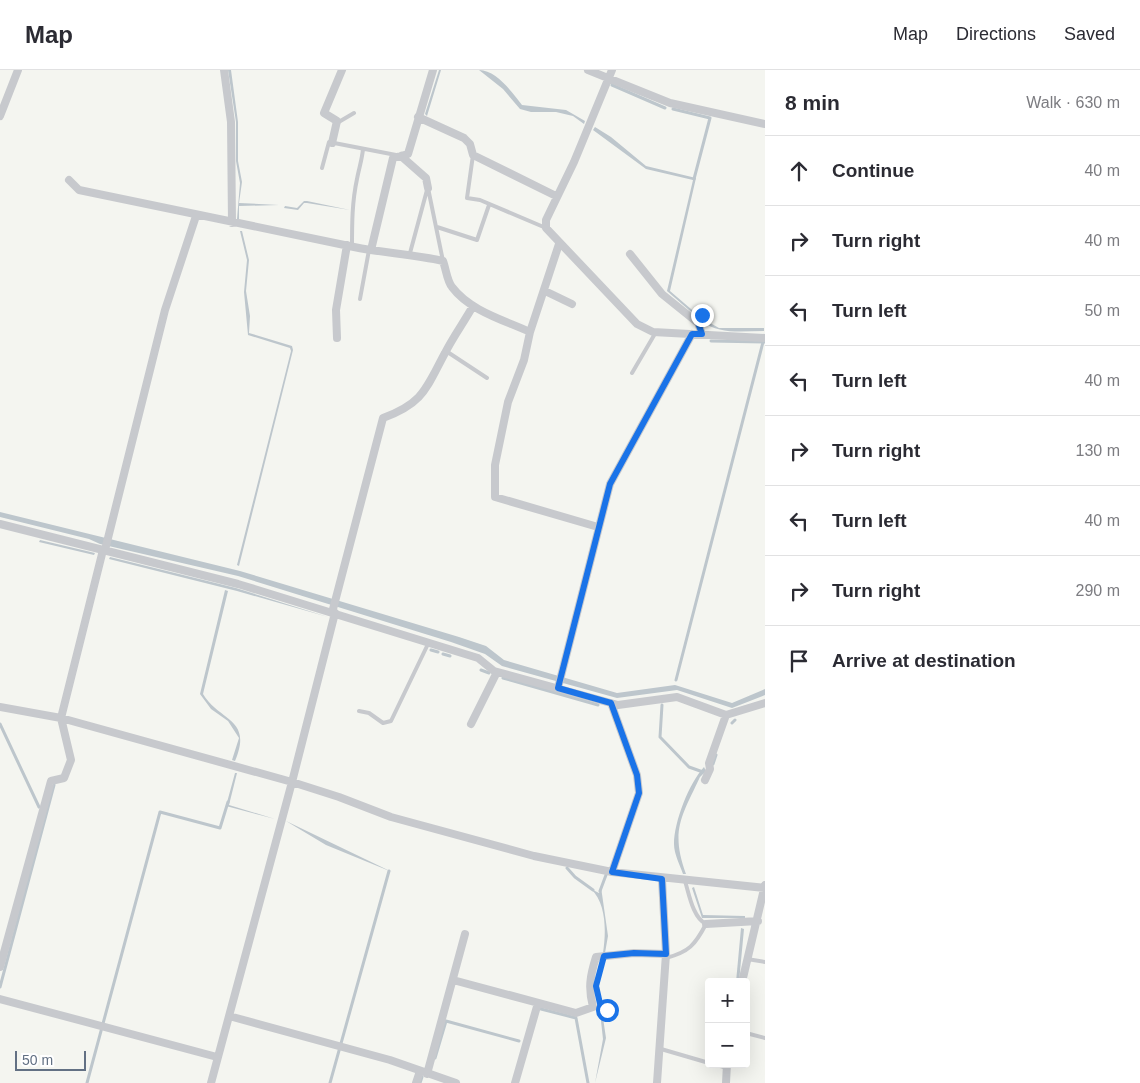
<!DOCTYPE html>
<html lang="en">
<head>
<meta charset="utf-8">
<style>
  :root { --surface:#fff; --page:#f7f7f7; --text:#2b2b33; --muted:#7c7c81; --line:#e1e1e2 }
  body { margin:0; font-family:Arial,sans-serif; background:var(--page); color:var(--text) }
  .controls { position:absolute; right:15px; bottom:15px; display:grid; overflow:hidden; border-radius:5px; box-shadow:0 5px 20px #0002 }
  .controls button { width:45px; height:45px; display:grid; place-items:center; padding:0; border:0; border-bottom:1px solid var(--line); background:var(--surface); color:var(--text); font:25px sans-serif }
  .scale { position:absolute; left:15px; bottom:12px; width:71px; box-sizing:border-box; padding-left:5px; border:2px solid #627083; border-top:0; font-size:14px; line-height:18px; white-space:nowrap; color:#627083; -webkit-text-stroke:4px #fff; paint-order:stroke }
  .stop { position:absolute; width:15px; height:15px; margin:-11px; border:4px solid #1a73e8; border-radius:50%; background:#fff }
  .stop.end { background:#1a73e8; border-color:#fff; box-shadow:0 1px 5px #0008 }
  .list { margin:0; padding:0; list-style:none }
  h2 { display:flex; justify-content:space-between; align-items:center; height:65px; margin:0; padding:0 20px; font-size:21px }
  h2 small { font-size:16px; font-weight:400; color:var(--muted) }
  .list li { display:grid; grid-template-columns:32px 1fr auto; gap:15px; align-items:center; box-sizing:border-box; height:70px; padding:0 20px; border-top:1px solid var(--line) }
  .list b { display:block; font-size:19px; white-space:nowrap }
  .list em { font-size:16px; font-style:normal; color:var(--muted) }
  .icon { flex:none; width:28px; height:28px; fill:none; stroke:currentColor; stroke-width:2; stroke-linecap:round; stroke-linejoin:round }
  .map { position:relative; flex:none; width:765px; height:1013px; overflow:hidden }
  header { display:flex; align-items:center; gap:30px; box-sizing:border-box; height:70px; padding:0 25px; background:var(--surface); border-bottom:1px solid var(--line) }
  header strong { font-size:24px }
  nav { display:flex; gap:28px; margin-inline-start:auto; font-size:18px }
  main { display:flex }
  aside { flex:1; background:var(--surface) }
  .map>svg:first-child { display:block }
  .water { fill:#bdc6cc }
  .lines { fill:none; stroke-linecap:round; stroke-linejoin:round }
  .stream { stroke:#bdc6cc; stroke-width:3 }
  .lane { stroke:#c7c9cd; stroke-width:4 }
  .street { stroke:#c7c9cd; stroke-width:8 }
  .route { stroke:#1a73e8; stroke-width:6 }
</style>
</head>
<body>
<header>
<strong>Map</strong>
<nav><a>Map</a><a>Directions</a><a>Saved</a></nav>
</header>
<main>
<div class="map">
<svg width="765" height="1013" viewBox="0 0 765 1013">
  <rect width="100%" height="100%" fill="#f4f5f0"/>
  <path class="water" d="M228 0H231L238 52V91L242 112 239 133 279 135 239 136V149H237L240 113 236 91V52Z
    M439 0H441L427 46 425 44Z
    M479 0C496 0 512 22 522 35L566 40 585 51 584 54 573 46 556 42H531L520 39 503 19Z
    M595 57 611 67 646 96 696 108 670 221 698 245 697 247 667 221 693 110 646 99 593 60Z
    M304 131H307L350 140 307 133H304L298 140 284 138 285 136 297 138Z
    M240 161H242L249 190 246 221 250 246 249 263 292 276 293 280 239 496 237 495 291 281 290 278 248 265 244 222 247 190Z
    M703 249 719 258H764V261C742 261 719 265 702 251Z
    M0 442 240 501 459 567 486 576 504 590 617 623 675 615 732 633 765 619V625L732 638 677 620 617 628 502 596 485 584 451 572 238 506 100 474 89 469 0 447Z
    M40 470 95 483 94 485 39 472Z
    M110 487 236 518 328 547 237 521 109 489Z
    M225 520 228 521 203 624C220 652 253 648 235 691L232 690 239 668 228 651 211 639 200 624Z
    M704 697 706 701 700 707C682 746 670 760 686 804H683C680 795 674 784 674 774 674 752 689 713 704 697Z
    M235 703H237L229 735 275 749 226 736Z
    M286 751 392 802 326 775Z
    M601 817 608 866 605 883H603C606 863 607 834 591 819L599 823Z
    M694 817 703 845 745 846V848H702L692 818Z
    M741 858 744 859 739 912H736Z
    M602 941 606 968 595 1013 603 969 600 942Z"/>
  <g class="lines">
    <path class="stream" d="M612 15 665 38
      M673 39 710 48 694 109
      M711 271 765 272
      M431 580 438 582
      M443 584 450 586
      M481 600 489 603
      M503 608 598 635
      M676 610 763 272
      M662 635 660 667 689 697 703 702
      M732 653 735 650
      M0 654 39 737
      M713 694 716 685
      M567 798 575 807 593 820
      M600 821 606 805
      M0 917 54 715
      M541 939 576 948 588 1013
      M435 988 446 951 519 971
      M87 1013 160 742 220 758 228 732
      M330 1013 389 801
      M420 1013 422 1007"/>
    <path class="lane" d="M337 53 354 43
      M473 85 467 128 480 130 546 158
      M322 98 329 72 396 85
      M428 118 443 191
      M437 157 477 170 489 135
      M352 177C352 154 352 132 357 109 359 98 362 90 363 79
      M410 183 427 120
      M360 229 369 180
      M446 281 487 308
      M632 303 656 262
      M359 641 369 643 383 653 391 651 428 574
      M604 886 596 916 601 938 607 940
      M666 888C689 882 695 875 706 854 693 848 689 824 685 811
      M747 889 765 892
      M746 963 765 968
      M661 979 709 993
      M714 994 727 998"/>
    <path class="street" d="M224 0 231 52 232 153
      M588 0 670 33 765 54
      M612 0 574 92 546 150V158L637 254 653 262 765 268
      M0 46 18 0
      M418 47 464 68 470 74 473 85 556 126
      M332 73 337 51 324 43 342 0
      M401 86 426 108 428 118
      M69 110 79 120C170 139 262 158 354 177 383 183 413 184 443 191 446 199 447 211 452 217 470 241 504 250 530 262
      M559 174 530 262 524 290 508 332 495 395V427L598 457
      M371 180 393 88 408 84 433 0
      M630 184 662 224 698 253 702 264
      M545 221 572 234
      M337 268 336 240 347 175
      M0 454 238 514 478 588 494 601 618 635 677 627 726 645 765 633
      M105 480 165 240 196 146
      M332 543 383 348C424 333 426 318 445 283 453 267 464 252 473 236
      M558 618 610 414 692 264
      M611 633 637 705 639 723 612 802
      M0 637 61 648 292 712 339 727 391 747 534 786 612 802 765 818
      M471 654 497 602
      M705 710 710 699 709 693 726 645
      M706 854 758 851
      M0 897 51 711 64 708 71 690 61 648 103 480
      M453 910 576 943 593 937C588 918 590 906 596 887L634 883 666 884
      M742 912 765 815
      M0 929 217 987
      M229 946 390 990 456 1013
      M427 1004 465 864
      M211 1013 292 712 335 543
      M416 1013 420 1001
      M515 1013 538 933
      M657 1013 666 884 662 809
      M726 1013 727 994"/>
  </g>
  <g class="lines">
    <path class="route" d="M607 940 601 938 596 916 604 886 634 883 666 884 662 809 612 802 639 723 637 705 611 633 558 618 610 414 692 264H702L698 253 702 245"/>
  </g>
</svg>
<div class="controls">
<button>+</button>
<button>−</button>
</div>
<div class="scale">50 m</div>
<div class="stop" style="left:607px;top:940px"></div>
<div class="stop end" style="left:702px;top:245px"></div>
</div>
<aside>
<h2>8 min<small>Walk · 630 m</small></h2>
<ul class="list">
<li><svg class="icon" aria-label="ahead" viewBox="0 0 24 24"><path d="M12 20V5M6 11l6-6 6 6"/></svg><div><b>Continue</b></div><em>40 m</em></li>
<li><svg class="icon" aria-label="right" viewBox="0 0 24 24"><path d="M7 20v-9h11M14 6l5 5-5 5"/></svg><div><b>Turn right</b></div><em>40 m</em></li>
<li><svg class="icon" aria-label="left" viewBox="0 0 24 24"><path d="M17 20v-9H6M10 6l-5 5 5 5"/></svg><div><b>Turn left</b></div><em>50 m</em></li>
<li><svg class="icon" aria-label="left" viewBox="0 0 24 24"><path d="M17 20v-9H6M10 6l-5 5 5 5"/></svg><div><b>Turn left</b></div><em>40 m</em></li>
<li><svg class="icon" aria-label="right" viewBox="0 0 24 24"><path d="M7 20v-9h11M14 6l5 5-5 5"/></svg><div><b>Turn right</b></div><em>130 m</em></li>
<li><svg class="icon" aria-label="left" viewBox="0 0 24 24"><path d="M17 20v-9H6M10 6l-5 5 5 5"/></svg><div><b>Turn left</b></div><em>40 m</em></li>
<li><svg class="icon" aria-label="right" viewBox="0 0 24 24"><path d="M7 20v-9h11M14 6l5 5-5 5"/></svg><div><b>Turn right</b></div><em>290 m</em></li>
<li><svg class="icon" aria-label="arrive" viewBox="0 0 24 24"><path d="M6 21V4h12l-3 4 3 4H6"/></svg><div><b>Arrive at destination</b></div></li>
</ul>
</aside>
</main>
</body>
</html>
